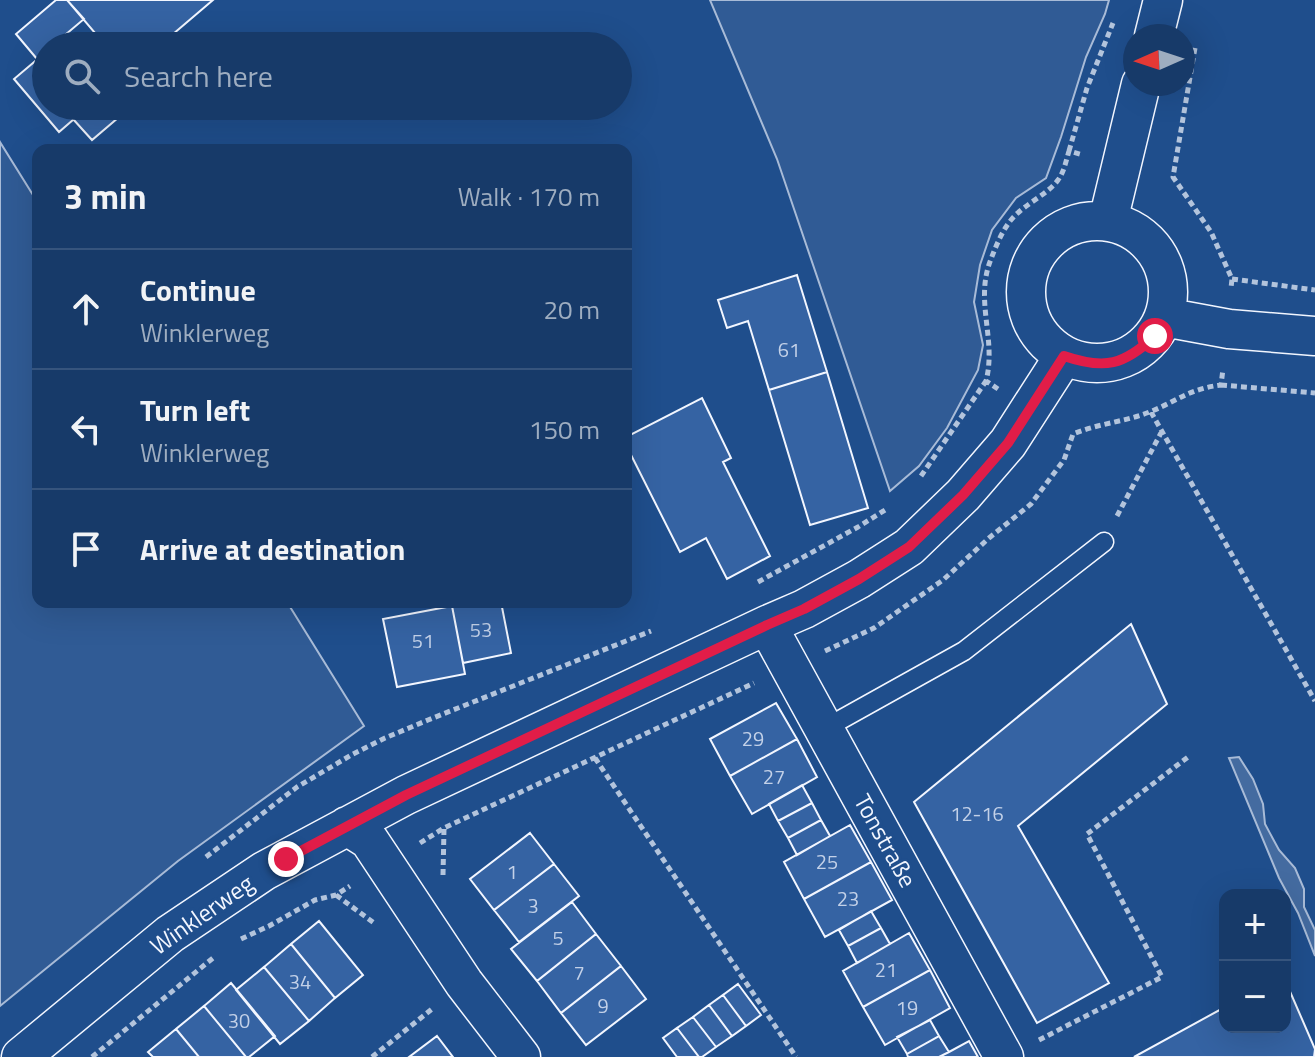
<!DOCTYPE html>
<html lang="en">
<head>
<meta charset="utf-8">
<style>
  :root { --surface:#173a69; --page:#20416f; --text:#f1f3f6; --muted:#9eadc0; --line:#36547d }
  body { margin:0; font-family:"Titillium Web",sans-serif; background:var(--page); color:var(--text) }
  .controls { position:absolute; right:24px; bottom:24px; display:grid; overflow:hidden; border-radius:16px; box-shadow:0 8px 32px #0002 }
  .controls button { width:72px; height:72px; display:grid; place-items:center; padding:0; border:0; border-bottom:2px solid var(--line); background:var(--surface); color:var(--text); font:40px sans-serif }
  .compass { position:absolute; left:1123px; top:24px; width:72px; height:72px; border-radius:50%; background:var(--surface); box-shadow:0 8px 32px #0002; rotate:267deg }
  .stop { position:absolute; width:24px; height:24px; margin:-18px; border:6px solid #e11d48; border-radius:50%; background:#fff }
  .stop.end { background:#e11d48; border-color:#fff; box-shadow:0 2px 8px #0008 }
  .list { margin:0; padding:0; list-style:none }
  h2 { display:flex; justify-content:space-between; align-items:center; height:104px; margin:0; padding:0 32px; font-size:34px }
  h2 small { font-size:26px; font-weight:400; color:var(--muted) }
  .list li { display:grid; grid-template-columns:52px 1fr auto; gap:24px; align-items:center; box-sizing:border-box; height:120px; padding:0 32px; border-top:2px solid var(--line) }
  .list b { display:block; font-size:30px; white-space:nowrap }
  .list p { margin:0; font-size:26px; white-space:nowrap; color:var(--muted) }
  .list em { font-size:26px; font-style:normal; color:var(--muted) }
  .icon { flex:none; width:44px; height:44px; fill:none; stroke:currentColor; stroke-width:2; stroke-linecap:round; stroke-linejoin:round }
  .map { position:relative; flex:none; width:1315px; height:1057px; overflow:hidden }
  .search { position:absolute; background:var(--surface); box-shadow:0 8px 32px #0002; left:32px; top:32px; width:600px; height:88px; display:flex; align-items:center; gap:20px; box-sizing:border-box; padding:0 28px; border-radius:44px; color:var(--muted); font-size:30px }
  .panel { position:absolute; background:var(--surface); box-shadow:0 8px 32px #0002; left:32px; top:144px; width:600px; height:464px; border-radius:16px }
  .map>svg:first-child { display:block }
  .green { fill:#305b95; stroke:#a8bbd7; stroke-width:2 }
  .water { fill:#446ba0; stroke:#a8bbd7; stroke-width:2 }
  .building { fill:#3563a3; stroke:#f2f6ff; stroke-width:2 }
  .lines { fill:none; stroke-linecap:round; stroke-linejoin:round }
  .lane-casing { stroke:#f2f6ff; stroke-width:21 }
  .street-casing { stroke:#f2f6ff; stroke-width:41 }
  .path { stroke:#b3c4dc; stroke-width:5; stroke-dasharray:6 4; stroke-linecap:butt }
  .lane { stroke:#1f4e8c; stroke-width:18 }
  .street { stroke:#1f4e8c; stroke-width:38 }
  .route { stroke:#e11d48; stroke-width:10 }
  .labels { text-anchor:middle; stroke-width:6; stroke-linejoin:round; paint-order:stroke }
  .number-label { font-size:20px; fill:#c3d1e8 }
  .street-label { font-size:24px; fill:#f2f6ff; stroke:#1f4e8c }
</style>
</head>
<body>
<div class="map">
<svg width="1315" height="1057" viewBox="0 0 1315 1057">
  <rect width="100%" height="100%" fill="#1f4e8c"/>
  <path class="green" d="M710 0H1109L1105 14 1086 57 1061 137 1046 178 1016 198 992 230 980 265 974 302 983 345 978 370 947 428 919 466 890 491 777 159Z
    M0 142 38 203V602H287L364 726 178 861 0 1006Z"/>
  <path class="water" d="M1239 757 1253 779 1263 804 1265 824 1279 850 1295 868 1304 889V907L1315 930V956L1298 913 1279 878 1229 758Z"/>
  <path class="building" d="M56 0H67L84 19 52 46H46V52L37 59 16 34Z
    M67 0H213L159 46H106Z
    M46 52V106H89L59 132 14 79Z
    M89 106H132L92 140 73 119Z
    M797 275 827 372 769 390 748 321 727 328 718 300Z
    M827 372 868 508 810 525 769 390Z
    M702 398 731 458 723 462 770 556 727 579 706 538 680 552 626 445V437Z
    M473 602H501L511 653 463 663 452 606Z
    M452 606 465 674 397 687 383 619Z
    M1131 624 1167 704 1018 826 1109 983 1037 1023 914 802Z
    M776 703 797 739 730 776 710 739Z
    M797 739 817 777 752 814 730 776Z
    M802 785 812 803 778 821 769 804Z
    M812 803 821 820 788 838 778 821Z
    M821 820 830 836 797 855 788 838Z
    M850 825 871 862 804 899 784 862Z
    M530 833 554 864 494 910 470 879Z
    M871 862 892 900 825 937 804 899Z
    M554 864 579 896 519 942 494 910Z
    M572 902 596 934 537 981 511 949Z
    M871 911 881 928 848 946 839 930Z
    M319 921 363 975 335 998 291 944Z
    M881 928 890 944 857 963 848 946Z
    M909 933 930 970 863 1007 843 971Z
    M596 934 621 966 561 1013 537 981Z
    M291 944 335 998 309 1021 264 967Z
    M621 966 646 999 586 1045 561 1013Z
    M264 967 309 1021 280 1044 236 990Z
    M930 970 950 1008 885 1045 863 1007Z
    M1285 980 1315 1049 1314 1057H1134L1225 1007V1027H1285Z
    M231 983 275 1036 249 1057H246L204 1006Z
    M738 984 761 1015 746 1026 723 995Z
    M723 995 746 1026 732 1036 709 1005Z
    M709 1005 732 1036 716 1047 693 1017Z
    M204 1006 246 1057H199L176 1029Z
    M693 1017 716 1047 702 1057H699L677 1028Z
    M930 1020 939 1036 907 1054 897 1037Z
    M677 1028 699 1057H677L663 1038Z
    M176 1029 199 1057H153L148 1052Z
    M437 1036 453 1057H409Z
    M939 1036 949 1052 939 1057H908L907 1054Z
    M969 1041 978 1057H939L949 1052Z"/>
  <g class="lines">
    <defs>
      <path id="lane" d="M824 729 964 651 1104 542"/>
      <path id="street" d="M1154 36 1163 0
        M1026 292a71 71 0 1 1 142 0a71 71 0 1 1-142 0Z
        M1108 221 1141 84
        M1164 317 1229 329 1315 336
        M767 625 1004 1057
        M347 826 369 840 464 983 521 1057
        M21 1057 170 934 264 871 406 795 767 625 804 609 859 579 909 547 963 495 1008 443 1064 356"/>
    </defs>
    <use href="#lane" class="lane-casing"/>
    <use href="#street" class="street-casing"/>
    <path class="path" d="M1195 48 1173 177 1211 232 1232 279 1231 288
      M1069 151 1087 88 1113 23
      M1232 279 1315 290
      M1221 385 1315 393
      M998 389 986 381C997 339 974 301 991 259 996 246 1002 231 1011 220 1024 204 1047 195 1058 180 1064 172 1066 161 1069 151L1083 155
      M1151 412 1315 701
      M921 476 986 381
      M1117 516 1162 431
      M758 582 858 527 885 510
      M825 651 874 628 943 580 989 538 1031 504 1064 460 1073 434C1099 423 1126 422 1152 411 1179 400 1189 389 1221 385L1223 369
      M595 758 796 1057
      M420 843 444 828 754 683
      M206 857 297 787 353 754 385 738 428 720 651 631
      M443 875 444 829
      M336 895 374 923
      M241 939 269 926 315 900 336 895 350 886
      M1039 1040 1162 977 1087 834 1188 757
      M92 1057 213 958
      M372 1057 432 1009"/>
    <use href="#lane" class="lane"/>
    <use href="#street" class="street"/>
  </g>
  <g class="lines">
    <path class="route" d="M286 859 406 795 767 625 804 609 859 579 909 547 963 495 1008 443 1064 356C1105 370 1124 365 1155 336"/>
  </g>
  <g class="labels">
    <g class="number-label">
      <text x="789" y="357">61</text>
      <text x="481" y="637">53</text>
      <text x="423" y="648">51</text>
      <text x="753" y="746">29</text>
      <text x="774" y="784">27</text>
      <text x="977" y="821">12-16</text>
      <text x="827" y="869">25</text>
      <text x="512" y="879">1</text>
      <text x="848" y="906">23</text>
      <text x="533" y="913">3</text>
      <text x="558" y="945">5</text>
      <text x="886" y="977">21</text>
      <text x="579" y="980">7</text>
      <text x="300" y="989">34</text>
      <text x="603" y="1013">9</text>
      <text x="907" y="1015">19</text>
      <text x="239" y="1028">30</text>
    </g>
    <g class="street-label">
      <text transform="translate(885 841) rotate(61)" y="8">Tonstraße</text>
      <text transform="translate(202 915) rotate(-35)" y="8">Winklerweg</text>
    </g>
  </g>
</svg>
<div class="controls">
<button>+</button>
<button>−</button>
</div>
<svg class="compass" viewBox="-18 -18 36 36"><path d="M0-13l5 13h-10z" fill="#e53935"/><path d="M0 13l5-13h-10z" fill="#9eadc0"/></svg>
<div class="stop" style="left:1155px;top:336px"></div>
<div class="stop end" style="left:286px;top:859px"></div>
<div class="search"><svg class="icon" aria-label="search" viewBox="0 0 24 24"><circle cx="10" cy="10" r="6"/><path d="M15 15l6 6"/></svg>Search here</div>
<section class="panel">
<h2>3 min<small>Walk · 170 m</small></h2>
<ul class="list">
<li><svg class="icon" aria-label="ahead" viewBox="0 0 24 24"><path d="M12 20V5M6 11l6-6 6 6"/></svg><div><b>Continue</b><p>Winklerweg</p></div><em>20 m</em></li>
<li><svg class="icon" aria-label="left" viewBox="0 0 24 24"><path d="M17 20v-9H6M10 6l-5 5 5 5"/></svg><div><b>Turn left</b><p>Winklerweg</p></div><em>150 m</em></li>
<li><svg class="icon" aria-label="arrive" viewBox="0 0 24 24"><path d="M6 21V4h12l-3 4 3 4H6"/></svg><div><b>Arrive at destination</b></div></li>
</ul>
</section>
</div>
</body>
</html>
